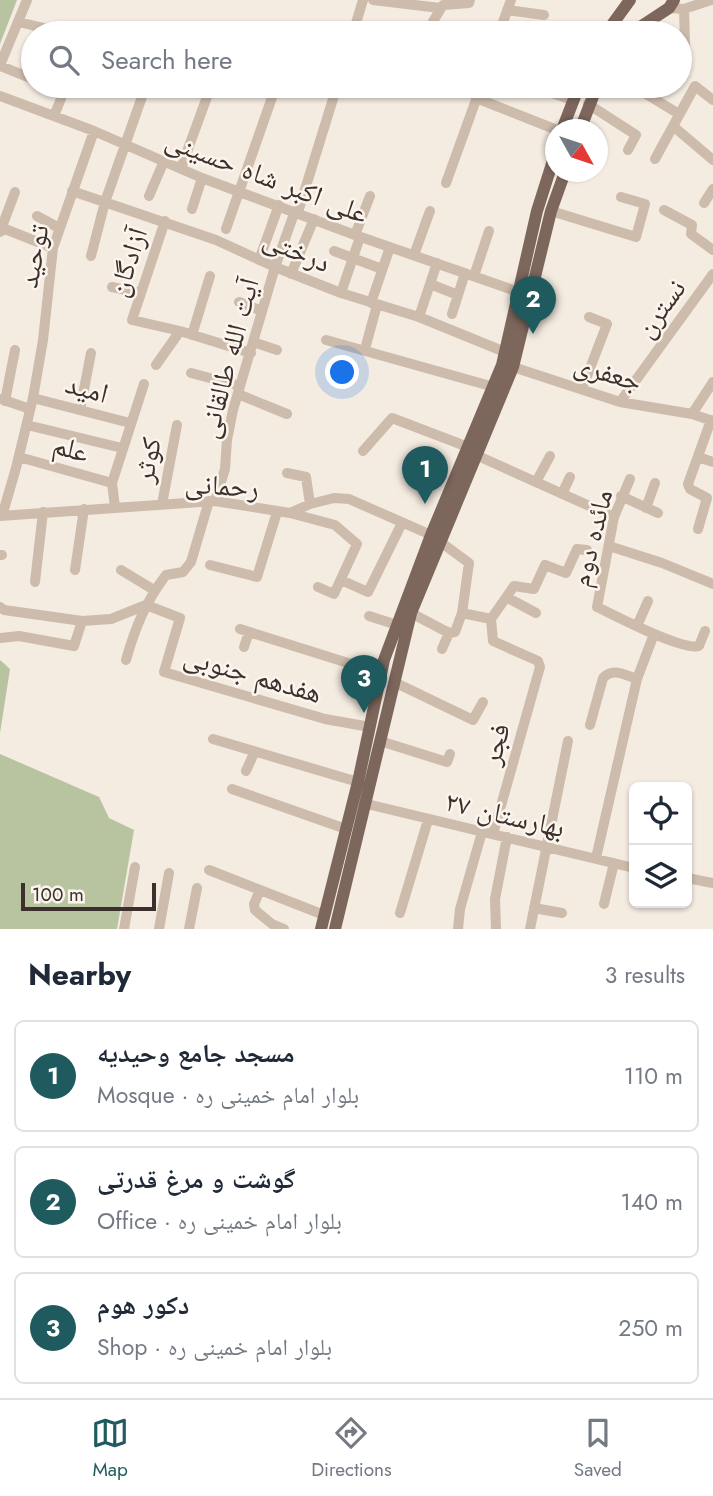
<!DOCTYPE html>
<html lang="en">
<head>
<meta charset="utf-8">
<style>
  :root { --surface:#fff; --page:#f2f2f3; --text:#1f2937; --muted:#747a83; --line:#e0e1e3; --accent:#1f5a5e }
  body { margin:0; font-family:Jost,"Noto Naskh Arabic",sans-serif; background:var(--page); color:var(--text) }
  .controls { position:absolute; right:21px; bottom:21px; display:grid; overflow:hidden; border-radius:10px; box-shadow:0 2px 5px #0004 }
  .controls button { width:63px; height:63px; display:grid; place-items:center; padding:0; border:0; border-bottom:2px solid var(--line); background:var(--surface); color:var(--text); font:35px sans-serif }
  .compass { position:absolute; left:545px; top:119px; width:63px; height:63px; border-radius:50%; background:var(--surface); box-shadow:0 2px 5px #0004; rotate:130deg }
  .scale { position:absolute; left:21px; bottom:18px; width:135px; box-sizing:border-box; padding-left:7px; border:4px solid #3b302b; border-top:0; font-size:19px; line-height:24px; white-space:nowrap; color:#3b302b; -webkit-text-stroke:5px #fbf5ee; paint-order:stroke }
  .you { position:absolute; left:343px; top:373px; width:24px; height:24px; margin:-18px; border:5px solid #fff; border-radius:50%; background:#1a73e8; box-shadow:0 0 0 10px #1a73e833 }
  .badge { display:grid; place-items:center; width:46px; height:46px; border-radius:50%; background:var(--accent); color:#fff; font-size:23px; font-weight:700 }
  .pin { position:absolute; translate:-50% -58px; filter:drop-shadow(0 2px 4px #0008) }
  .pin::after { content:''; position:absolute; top:37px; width:24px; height:21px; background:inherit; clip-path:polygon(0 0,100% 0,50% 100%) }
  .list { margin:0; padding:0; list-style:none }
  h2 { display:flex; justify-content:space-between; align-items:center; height:91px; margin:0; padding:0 28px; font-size:30px }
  h2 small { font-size:23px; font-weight:400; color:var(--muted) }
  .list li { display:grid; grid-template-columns:46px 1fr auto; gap:21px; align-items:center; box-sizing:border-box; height:112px; margin:0 14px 14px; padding:0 14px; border:2px solid var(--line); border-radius:10px }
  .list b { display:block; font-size:26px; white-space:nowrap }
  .list p { margin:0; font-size:23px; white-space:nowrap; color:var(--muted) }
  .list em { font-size:23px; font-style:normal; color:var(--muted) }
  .icon { flex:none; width:38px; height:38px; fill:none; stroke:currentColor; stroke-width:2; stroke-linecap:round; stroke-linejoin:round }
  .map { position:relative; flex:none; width:713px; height:929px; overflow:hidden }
  .search { position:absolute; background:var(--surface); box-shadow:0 2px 5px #0004; left:21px; right:21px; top:21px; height:77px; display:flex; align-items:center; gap:18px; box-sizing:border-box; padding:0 24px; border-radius:38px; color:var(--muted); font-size:26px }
  .sheet { height:469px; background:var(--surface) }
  nav { display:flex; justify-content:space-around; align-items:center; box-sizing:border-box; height:98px; border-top:2px solid var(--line); background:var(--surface); font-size:19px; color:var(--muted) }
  nav a { display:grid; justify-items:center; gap:4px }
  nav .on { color:var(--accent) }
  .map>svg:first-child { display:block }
  .green { fill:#b8c4a0 }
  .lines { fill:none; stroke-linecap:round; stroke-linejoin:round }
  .minor { stroke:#cdbbac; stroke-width:10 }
  .major { stroke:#7d675c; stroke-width:12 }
  .labels { text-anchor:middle; stroke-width:5; stroke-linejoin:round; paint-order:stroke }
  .street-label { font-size:28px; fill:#3b302b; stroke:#fbf5ee }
</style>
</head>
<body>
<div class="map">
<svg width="713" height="929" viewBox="0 0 713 929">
  <rect width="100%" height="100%" fill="#f4ebe1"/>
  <path class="green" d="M0 0H17L0 44Z
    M0 660 10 669 0 733Z
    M0 754 99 797 109 818 134 830 117 929H0Z"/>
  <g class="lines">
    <path class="minor" d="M373 0 440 8
      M669 8 684 9 711 0
      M684 9 685 44
      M507 10 544 15
      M19 22 64 33
      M353 33 363 0
      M426 33 443 5 469 3 470 0
      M499 33 511 0
      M0 65 27 0
      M0 66 33 79
      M52 86 64 91
      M533 86 572 100
      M633 86 679 114
      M0 96 94 131 202 178 355 235 519 292
      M652 97 657 86
      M476 98 557 130
      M588 104 636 135 628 150
      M54 116 66 86
      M673 126 713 160
      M655 159 695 86 713 100
      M181 168 211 86
      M446 183 481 86
      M72 191 216 240 275 267 341 293 419 317 505 352
      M149 196 164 161
      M704 203 713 189
      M192 209 202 178
      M664 210 692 225 691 234 713 250
      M551 211 636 237 645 204 621 197
      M298 212 337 86
      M37 216 59 228
      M165 221 132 320 180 331 251 353
      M0 227 53 248
      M226 229 276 86
      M0 232 15 192
      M355 235 370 196
      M334 251 382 269
      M414 255 430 211
      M91 256 105 202 144 91
      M259 260 279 205
      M291 274 314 219
      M474 276 489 231
      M430 284 458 295
      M112 287 140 293
      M341 293 360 237
      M239 302 262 311
      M371 303 390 247
      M452 314 465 273
      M419 317 437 263
      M192 335 210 276
      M326 340 494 387
      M253 342 277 350
      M365 349 377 305
      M156 365 180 331
      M513 367 620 402 692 414 713 421
      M191 373 240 386
      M582 389 607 324 589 317
      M238 394 287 414
      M33 398 130 423
      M1 399 30 409
      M5 401 15 350
      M620 402 713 274
      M80 410 91 353
      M692 414 713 382
      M27 425 122 448
      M363 451 392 418 468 447
      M478 456 614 517
      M19 457 112 483
      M698 457 713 462
      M287 473 306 477 310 504
      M630 479 614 517 597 607C616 616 682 651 699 646L705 631
      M536 482 550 456
      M562 494 570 477
      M621 496 658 513
      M215 501 225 469 227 440 233 410 275 267 295 211
      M162 504 177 425
      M115 507 112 483 144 384
      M646 508 655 483
      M290 513 335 525 357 544 334 594 318 587
      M0 516 215 501 290 513 310 504 334 498 349 499 431 535 469 563 462 613 455 632 449 633 411 613
      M2 516 16 468 33 398 43 340 53 248 94 131
      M698 529 707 498 690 489 688 484 711 420
      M609 546 662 563 713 584
      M0 555H2
      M210 565 257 577 277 512
      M75 570 84 509
      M121 570 154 590
      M341 580 368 592 402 523
      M35 582 43 512
      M508 598 536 613
      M0 607 4 610 82 621 111 619 146 605 180 618 164 672 325 719 370 727
      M462 613 491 619 514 586 534 589 545 565 566 573 577 549 587 550
      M369 616 397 625
      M491 619 493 641 538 661 540 667 493 834
      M637 626 648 601
      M240 629 380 673
      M0 638 19 636 74 646 82 621
      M244 647 249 632
      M442 649 449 633
      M126 660C135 628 146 601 166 575L183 572 191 562 209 501
      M394 682 473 720 483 702
      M590 725 603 678C613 667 625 675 637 679
      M213 739 358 782
      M380 741 447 762 450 754
      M246 771 254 753
      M232 789 346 829
      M367 804 634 868
      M596 858 637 679 654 634
      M209 870 324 915
      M687 878 713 883
      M260 890 254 904 255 910 272 924 284 929
      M604 904 614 863
      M534 908 562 913
      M400 913 428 820
      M124 929 135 867
      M159 929 169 873
      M189 929 197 888
      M458 929 460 909 482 832
      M496 929 495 899 507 837
      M530 929 568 741"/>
    <path class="major" d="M606 33 630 0
      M631 33 669 8 674 0
      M562 130 579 86
      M580 130 597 86
      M321 929 358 782 384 660 431 535 502 365 537 211 556 151
      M335 929 411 613 513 367 551 211 565 172"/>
  </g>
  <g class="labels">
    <g class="street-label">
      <text transform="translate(267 176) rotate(21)" y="10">علی اکبر شاه حسینی</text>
      <text transform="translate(297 250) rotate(23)" y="10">درختی</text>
      <text transform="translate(33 256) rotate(-79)" y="10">توحید</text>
      <text transform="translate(127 262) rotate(-72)" y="10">آزادگان</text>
      <text transform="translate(660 308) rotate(-54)" y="10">نسترن</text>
      <text transform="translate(228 358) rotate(-75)" y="10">آیت الله طالقانی</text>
      <text transform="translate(608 372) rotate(16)" y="10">جعفری</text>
      <text transform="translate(87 388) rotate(15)" y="10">امید</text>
      <text transform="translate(71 448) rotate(15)" y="10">علم</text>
      <text transform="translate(147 460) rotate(-79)" y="10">کوثر</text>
      <text transform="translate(222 485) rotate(4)" y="10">رحمانی</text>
      <text transform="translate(591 538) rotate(-76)" y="10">مائده دوم</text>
      <text transform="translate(253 674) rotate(16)" y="10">هفدهم جنوبی</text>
      <text transform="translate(495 744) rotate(-74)" y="10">فجر</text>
      <text transform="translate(505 814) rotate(13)" y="10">بهارستان ۲۷</text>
    </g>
  </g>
</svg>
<div class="controls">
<button><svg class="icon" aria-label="locate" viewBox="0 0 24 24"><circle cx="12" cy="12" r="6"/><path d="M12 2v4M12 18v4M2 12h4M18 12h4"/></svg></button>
<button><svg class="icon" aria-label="layers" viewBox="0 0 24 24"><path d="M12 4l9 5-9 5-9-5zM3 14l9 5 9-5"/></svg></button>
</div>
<svg class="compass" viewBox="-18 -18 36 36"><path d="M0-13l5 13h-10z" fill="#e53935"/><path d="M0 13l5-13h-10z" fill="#747a83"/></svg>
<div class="scale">100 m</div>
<div class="you"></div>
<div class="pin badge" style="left:425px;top:504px">1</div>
<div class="pin badge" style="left:533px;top:334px">2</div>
<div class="pin badge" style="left:364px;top:713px">3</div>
<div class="search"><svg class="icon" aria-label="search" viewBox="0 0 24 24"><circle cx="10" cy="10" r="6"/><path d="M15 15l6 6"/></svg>Search here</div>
</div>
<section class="sheet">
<h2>Nearby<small>3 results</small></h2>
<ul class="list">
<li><span class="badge">1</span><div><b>مسجد جامع وحیدیه</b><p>Mosque · بلوار امام خمینی ره</p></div><em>110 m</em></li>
<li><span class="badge">2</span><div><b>گوشت و مرغ قدرتی</b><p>Office · بلوار امام خمینی ره</p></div><em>140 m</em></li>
<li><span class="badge">3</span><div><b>دکور هوم</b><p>Shop · بلوار امام خمینی ره</p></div><em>250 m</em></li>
</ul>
</section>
<nav>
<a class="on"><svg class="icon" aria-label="map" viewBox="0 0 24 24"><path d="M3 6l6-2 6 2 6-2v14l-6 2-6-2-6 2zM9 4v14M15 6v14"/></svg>Map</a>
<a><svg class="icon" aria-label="directions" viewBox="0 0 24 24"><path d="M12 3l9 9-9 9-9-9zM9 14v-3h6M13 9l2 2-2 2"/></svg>Directions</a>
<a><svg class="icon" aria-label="saved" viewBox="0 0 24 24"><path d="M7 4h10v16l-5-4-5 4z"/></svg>Saved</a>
</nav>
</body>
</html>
